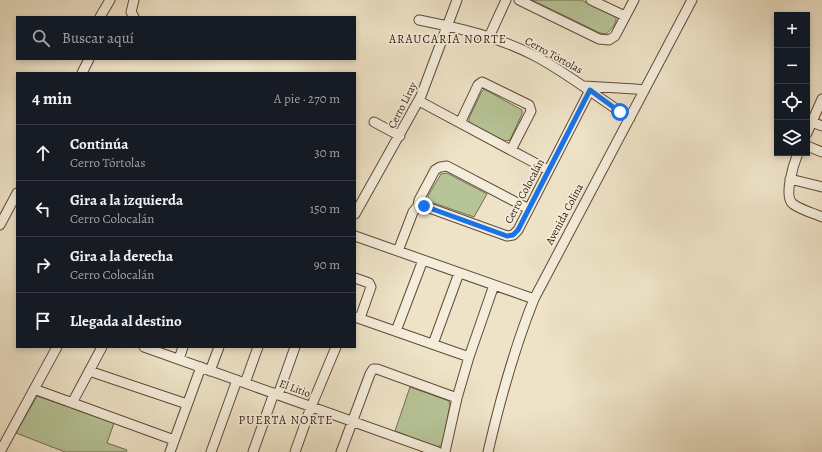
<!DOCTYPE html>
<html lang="es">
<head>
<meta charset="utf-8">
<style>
  :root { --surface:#171b24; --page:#242831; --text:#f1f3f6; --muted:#9ea1a6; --line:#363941 }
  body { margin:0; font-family:Alegreya,serif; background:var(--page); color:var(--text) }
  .controls { position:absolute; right:12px; top:12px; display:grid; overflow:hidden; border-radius:0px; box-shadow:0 2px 6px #0003 }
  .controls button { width:36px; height:36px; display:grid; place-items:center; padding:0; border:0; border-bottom:1px solid var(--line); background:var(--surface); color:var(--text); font:20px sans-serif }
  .stop { position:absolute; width:12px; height:12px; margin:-9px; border:3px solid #1a73e8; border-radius:50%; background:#fff }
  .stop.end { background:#1a73e8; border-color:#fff; box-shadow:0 1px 4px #0008 }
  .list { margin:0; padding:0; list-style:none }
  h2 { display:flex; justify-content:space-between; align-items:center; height:52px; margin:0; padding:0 16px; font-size:17px }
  h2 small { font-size:13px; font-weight:400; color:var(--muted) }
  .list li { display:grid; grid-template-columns:26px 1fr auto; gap:12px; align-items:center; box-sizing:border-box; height:56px; padding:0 16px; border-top:1px solid var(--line) }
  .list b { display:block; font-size:15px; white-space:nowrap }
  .list p { margin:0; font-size:13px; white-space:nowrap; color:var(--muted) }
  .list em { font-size:13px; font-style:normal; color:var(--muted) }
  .icon { flex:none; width:22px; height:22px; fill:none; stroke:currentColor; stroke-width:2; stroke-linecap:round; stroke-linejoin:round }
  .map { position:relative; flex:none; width:822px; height:452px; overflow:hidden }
  .search { position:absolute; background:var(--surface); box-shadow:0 2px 6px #0003; left:16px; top:16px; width:340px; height:44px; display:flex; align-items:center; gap:10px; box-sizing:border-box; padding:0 14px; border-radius:0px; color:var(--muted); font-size:15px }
  .panel { position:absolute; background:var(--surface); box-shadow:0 2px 6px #0003; left:16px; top:72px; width:340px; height:276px; border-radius:0px }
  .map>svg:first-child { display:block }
  .green { fill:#b6c497; stroke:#746d50 }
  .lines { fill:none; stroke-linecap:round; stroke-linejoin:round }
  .minor-casing { stroke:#624938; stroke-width:11 }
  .minor { stroke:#f4eddb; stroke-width:9 }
  .route { stroke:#1a73e8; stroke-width:5 }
  .labels { text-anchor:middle; stroke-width:3.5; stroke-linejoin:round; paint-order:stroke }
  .street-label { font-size:11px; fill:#331609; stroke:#f4eddb }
  .neighbourhood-label { font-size:12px; letter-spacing:1px; fill:#331609; stroke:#f4eddb }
</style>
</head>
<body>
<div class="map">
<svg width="822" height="452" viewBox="0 0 822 452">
  <rect width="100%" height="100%" fill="#eee3c7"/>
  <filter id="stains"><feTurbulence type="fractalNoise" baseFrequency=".005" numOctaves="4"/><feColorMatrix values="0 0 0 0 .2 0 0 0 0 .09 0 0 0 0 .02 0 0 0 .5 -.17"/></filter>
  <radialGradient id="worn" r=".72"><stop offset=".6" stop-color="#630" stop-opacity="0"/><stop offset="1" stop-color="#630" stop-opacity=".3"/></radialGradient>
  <path class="green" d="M532 0H581L616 17C617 23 611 30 606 34L600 33Z
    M484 89 522 110V114L510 140 505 141 469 122V118L481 93Z
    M447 173 487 194 474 217 428 201V196L441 174Z
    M410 387 449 401 450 405 442 445 437 447 395 431Z
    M37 396 114 423 107 443 127 450 126 452H65L16 433Z"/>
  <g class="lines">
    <defs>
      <path id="minor" d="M134 0 131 12 134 17
        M519 0 599 39 609 40 615 36 634 0
        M591 0 625 16
        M100 17 110 0
        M419 20C459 28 499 37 535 56 569 74 598 98 630 118
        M489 37 506 0
        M82 73 89 59
        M584 86 635 89 644 90
        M419 101 548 170
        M374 122 400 136
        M812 122 822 126
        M460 123 478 85 482 82 529 105 531 111 511 150
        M807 133 822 99
        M807 146 822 152
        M798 153C794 163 783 197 793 204 801 210 813 213 822 217
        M790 179 822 187
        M418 206H424L507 236 513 235 518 230 590 90
        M355 214 421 96 457 0
        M0 225 17 193
        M355 236 534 299
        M398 251 413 212 418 206 419 200 435 170 440 167 447 166 529 209
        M355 278 369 283 371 287 360 318
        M355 317 469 357
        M396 331 423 260
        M433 344 459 273
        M144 347 438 452
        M179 359 183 347
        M89 371 187 404
        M210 371 219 347
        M245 383 258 347
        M34 389 174 440
        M278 395 295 347
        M72 403 102 347
        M0 452 57 347
        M170 452 201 367
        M211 452 237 380
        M253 452 274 393
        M295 452 311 407 336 347
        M341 452 370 374 373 369H377L457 398
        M445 452 457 398 469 357 494 285
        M488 452C500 400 514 349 534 299L692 0"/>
    </defs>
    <use href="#minor" class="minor-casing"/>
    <use href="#minor" class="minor"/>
  </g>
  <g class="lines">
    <path class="route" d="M424 206 507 236 513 235 518 230 590 90 620 112"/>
  </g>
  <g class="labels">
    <g class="street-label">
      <text transform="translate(554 55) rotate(29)" y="4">Cerro Tórtolas</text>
      <text transform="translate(402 105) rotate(-63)" y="4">Cerro Liray</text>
      <text transform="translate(524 191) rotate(-62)" y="4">Cerro Colocalán</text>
      <text transform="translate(564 214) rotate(-62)" y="4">Avenida Colina</text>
      <text transform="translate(295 388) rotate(20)" y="4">El Litio</text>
    </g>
    <g class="neighbourhood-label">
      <text x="448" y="43">ARAUCARIA NORTE</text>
      <text x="286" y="424">PUERTA NORTE</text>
    </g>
  </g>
  <rect width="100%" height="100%" filter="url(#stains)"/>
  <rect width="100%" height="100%" fill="url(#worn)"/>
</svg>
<div class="controls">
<button>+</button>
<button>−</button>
<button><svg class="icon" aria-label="locate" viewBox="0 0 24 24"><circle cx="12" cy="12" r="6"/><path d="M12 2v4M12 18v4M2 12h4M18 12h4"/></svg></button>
<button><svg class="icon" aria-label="layers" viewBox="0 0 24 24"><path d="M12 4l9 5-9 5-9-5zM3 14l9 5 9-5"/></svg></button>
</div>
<div class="stop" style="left:620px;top:112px"></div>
<div class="stop end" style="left:424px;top:206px"></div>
<div class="search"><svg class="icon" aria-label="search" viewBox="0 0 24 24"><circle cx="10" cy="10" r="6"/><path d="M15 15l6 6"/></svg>Buscar aquí</div>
<section class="panel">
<h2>4 min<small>A pie · 270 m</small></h2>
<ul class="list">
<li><svg class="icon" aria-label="ahead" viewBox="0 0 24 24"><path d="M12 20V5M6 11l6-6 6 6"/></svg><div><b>Continúa</b><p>Cerro Tórtolas</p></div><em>30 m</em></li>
<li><svg class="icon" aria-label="left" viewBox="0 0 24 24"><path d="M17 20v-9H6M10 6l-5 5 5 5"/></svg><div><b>Gira a la izquierda</b><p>Cerro Colocalán</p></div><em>150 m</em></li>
<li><svg class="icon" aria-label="right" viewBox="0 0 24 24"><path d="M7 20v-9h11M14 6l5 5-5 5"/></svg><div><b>Gira a la derecha</b><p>Cerro Colocalán</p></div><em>90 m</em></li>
<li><svg class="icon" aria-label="arrive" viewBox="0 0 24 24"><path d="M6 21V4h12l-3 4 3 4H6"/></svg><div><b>Llegada al destino</b></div></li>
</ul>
</section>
</div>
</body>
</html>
